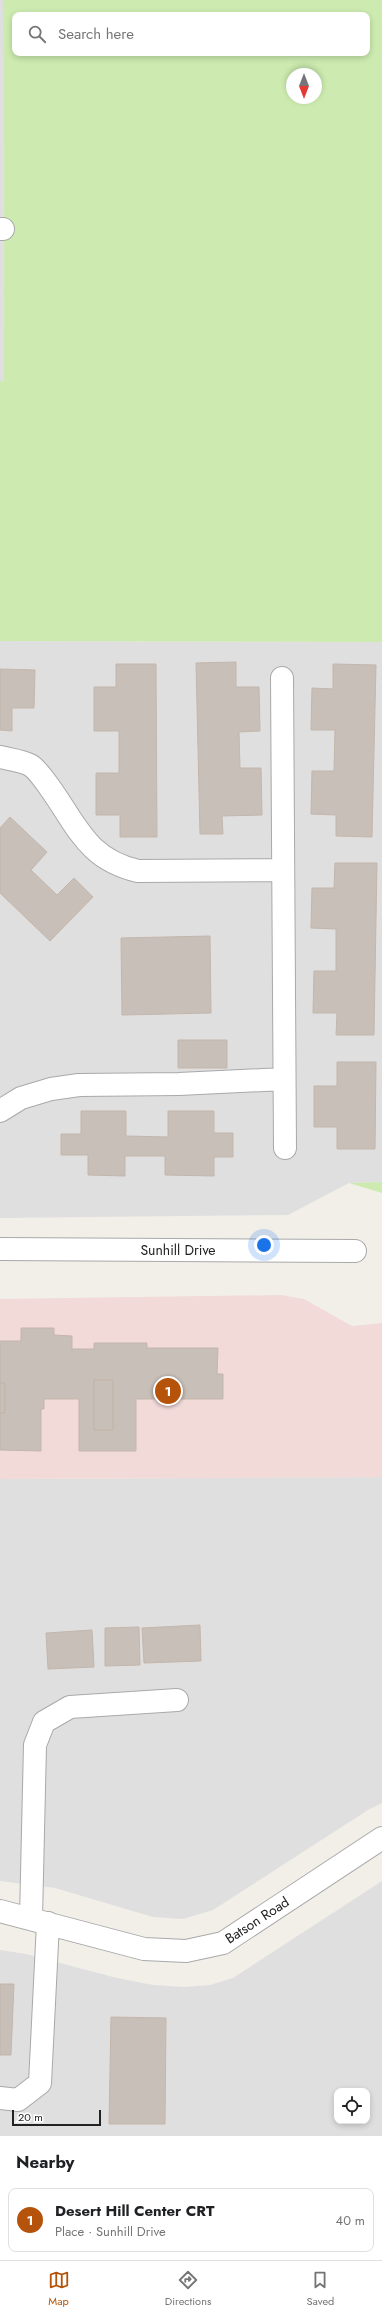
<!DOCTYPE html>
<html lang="en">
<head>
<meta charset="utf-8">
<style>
  :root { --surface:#fff; --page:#f6f6f6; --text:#202124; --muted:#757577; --line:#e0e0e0; --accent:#b45309 }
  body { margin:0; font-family:Jost,sans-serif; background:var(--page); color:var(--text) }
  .controls { position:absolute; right:12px; bottom:12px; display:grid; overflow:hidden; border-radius:8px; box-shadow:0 2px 6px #0003 }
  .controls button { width:36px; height:36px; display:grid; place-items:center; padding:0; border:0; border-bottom:1px solid var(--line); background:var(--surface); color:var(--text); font:20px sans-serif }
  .compass { position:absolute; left:286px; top:68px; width:36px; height:36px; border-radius:50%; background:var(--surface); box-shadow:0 2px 6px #0003; rotate:180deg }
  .scale { position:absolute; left:12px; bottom:10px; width:89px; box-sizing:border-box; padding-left:4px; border:2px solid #222; border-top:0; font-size:11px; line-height:14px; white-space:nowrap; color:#222; -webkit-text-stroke:3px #fff; paint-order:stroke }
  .you { position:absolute; left:264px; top:1245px; width:14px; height:14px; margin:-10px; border:3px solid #fff; border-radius:50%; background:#1a73e8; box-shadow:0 0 0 6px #1a73e833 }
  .badge { display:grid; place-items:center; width:26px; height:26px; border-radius:50%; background:var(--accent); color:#fff; font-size:13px; font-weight:700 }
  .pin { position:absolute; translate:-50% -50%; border:2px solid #fff; box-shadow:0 1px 4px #0006 }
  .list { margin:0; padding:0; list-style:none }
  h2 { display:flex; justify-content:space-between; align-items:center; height:52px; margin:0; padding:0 16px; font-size:17px }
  h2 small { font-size:13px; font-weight:400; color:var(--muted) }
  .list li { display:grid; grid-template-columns:26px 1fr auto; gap:12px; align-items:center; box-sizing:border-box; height:64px; margin:0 8px 8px; padding:0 8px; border:1px solid var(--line); border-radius:8px }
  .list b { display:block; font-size:15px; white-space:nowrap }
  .list p { margin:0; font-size:13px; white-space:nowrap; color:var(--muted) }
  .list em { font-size:13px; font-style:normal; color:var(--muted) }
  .icon { flex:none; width:22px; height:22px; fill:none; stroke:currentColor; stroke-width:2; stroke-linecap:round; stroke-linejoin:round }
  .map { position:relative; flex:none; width:382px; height:2136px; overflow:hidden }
  .search { position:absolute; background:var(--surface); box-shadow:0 2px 6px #0003; left:12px; right:12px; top:12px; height:44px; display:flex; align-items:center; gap:10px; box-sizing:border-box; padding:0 14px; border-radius:8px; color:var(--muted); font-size:15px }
  .sheet { height:124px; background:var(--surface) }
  nav { display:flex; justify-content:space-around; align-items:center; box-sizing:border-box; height:56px; border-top:1px solid var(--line); background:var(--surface); font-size:11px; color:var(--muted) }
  nav a { display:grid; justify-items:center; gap:2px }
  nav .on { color:var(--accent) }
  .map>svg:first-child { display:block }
  .residential { fill:#e0dfdf; fill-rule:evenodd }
  .commercial { fill:#f2dad9 }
  .grass { fill:#cdebb0; fill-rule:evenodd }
  .building { fill:#c7bfb8; stroke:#c4b6ab; fill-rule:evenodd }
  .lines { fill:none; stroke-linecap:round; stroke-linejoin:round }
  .minor-casing { stroke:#a9a9a9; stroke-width:24 }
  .minor { stroke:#fff; stroke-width:22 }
  .labels { text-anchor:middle; stroke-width:3; stroke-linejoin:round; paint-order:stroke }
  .street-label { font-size:14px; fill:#222; stroke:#fff }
</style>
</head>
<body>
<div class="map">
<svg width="382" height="2136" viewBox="0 0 382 2136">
  <rect width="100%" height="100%" fill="#f2efe9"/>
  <path class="residential" d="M0 0H3L4 381H0Z
    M0 641 382 642V1182L349 1183 288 1215 0 1218Z
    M382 1477V1803L368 1810 213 1910 183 1919 153 1917 55 1888 0 1881V1479Z
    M382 1881V2136H0V1950L26 1954 117 1978 153 1985 184 1987 210 1985 233 1978ZM337 2091H367V2121H337Z"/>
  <path class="commercial" d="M281 1295 304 1299 352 1326 382 1323V1477L0 1479V1299Z"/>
  <path class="grass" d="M3 0H382V642L0 641V381H4ZM15 15H367V53H15ZM292 74H316V98H292Z
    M382 1182V1193L349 1183Z"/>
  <path class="building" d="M236 662V687H259L260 731 239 732 240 768H261L262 815 222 816 223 834H200L196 663Z
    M116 664H156L157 837H120V815H96V773H119V731H94V687H116Z
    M333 664 376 665 372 837 336 836V815L311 814 312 771H334L335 730H311L312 688 333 689Z
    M0 669 35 670 34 708H12V731L0 730Z
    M10 817 47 852 31 870 57 895 74 878 93 897 50 941 0 893V828Z
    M335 863H377L374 1035H336L337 1013H313L314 971H336V929L311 928 312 888H334Z
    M210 936 211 1013 122 1015 121 938Z
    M178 1040H227V1068H178Z
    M337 1062H376L375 1149H337V1127H314V1086H337Z
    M81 1111H126V1136L168 1137V1111H214V1133H233V1157H214V1176L165 1175V1156H125V1176L88 1175V1155H61V1134H81Z
    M21 1328H54V1335L72 1336V1349H94V1343H147V1348H218L217 1374H223V1399H136V1451H79V1399H44V1409H41V1451L0 1450V1413H5V1383H0V1341H21ZM94 1380H113V1430H94Z
    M94 1380H113V1430H94Z
    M0 1383H5V1413H0Z
    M200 1625 201 1661 144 1663 142 1628Z
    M139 1627 140 1665 105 1666V1628Z
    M92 1630 94 1667 48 1669 46 1633Z
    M0 1984H14L11 2055H0Z
    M111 2017 166 2018 165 2124H109Z"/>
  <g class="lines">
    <defs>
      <path id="minor" d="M0 229H3
        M282 678 285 1148
        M0 757C8 759 23 761 30 765 37 769 45 781 50 788 78 827 87 859 138 871L282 870
        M0 1111 21 1098 51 1089 79 1085 179 1084 284 1079
        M0 1249 355 1251
        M0 1911 144 1949 186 1951 223 1943 382 1838
        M31 1918 35 1745 44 1722 70 1707 177 1700
        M0 2098 18 2100 40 2083 48 1923"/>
    </defs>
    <use href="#minor" class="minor-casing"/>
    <use href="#minor" class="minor"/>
  </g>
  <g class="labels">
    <g class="street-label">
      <text x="178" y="1255">Sunhill Drive</text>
      <text transform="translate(257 1920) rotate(-33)" y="5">Batson Road</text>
    </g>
  </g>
</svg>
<div class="controls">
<button><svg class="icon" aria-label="locate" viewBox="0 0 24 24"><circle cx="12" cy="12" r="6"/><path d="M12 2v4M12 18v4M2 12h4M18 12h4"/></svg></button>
</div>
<svg class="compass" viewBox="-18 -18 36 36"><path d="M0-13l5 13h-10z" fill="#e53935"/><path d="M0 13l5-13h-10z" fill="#757577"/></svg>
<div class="scale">20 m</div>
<div class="you"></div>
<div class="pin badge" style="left:168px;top:1391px">1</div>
<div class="search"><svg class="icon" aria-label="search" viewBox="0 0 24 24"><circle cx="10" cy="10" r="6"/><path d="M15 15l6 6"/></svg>Search here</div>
</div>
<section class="sheet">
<h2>Nearby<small></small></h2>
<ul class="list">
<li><span class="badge">1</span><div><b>Desert Hill Center CRT</b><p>Place · Sunhill Drive</p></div><em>40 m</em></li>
</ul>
</section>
<nav>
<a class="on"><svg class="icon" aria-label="map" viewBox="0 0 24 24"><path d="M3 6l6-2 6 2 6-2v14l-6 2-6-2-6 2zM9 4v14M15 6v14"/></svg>Map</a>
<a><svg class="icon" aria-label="directions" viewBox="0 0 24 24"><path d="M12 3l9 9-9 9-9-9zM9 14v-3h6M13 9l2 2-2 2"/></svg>Directions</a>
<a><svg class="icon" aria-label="saved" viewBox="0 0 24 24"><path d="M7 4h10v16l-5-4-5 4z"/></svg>Saved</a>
</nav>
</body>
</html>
